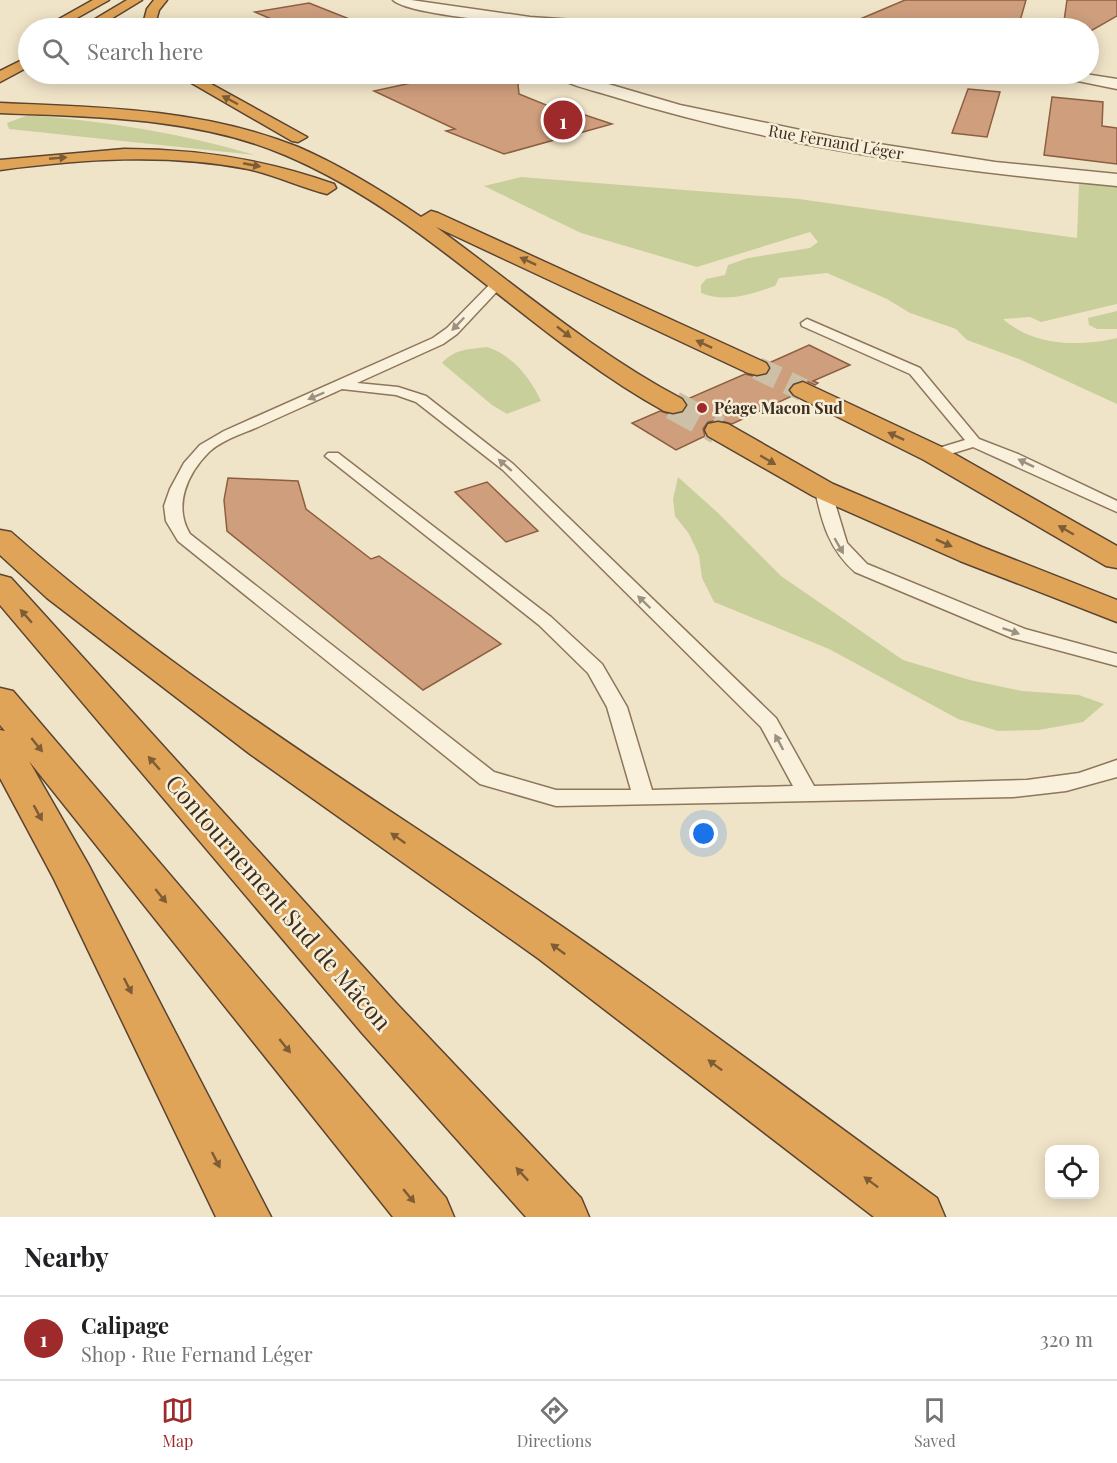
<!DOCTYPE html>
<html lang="en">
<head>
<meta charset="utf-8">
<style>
  :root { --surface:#fff; --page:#f6f6f6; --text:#202124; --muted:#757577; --line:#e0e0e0; --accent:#9e2a2b }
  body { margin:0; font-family:"Playfair Display",serif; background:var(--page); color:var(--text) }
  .controls { position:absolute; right:18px; bottom:18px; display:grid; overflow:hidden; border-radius:12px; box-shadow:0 3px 15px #0003 }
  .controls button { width:54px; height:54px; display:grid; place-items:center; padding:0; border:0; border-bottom:2px solid var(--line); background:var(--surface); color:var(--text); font:30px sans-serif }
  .you { position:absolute; left:704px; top:834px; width:21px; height:21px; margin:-15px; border:4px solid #fff; border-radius:50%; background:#1a73e8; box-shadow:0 0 0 9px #1a73e833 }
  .badge { display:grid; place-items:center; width:39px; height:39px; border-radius:50%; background:var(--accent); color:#fff; font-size:20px; font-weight:700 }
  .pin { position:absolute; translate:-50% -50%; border:3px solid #fff; box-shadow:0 2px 6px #0006 }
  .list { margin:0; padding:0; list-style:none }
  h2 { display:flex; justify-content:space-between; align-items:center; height:78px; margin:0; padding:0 24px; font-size:26px }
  h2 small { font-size:20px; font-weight:400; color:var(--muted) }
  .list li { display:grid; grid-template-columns:39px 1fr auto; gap:18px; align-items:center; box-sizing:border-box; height:84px; padding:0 24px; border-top:2px solid var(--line) }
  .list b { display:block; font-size:22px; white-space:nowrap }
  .list p { margin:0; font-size:20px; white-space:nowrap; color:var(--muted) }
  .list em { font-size:20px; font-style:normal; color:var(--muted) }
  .icon { flex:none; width:33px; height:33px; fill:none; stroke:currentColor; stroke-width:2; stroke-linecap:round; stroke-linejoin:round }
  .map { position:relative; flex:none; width:1117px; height:1217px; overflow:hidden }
  .search { position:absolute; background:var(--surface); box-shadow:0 3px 15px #0003; left:18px; right:18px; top:18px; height:66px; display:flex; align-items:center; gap:15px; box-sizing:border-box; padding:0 21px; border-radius:33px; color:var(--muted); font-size:22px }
  .sheet { height:162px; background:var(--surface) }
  nav { display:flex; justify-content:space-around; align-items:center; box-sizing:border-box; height:84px; border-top:2px solid var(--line); background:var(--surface); font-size:16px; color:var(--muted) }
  nav a { display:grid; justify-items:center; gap:3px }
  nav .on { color:var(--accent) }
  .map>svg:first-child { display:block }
  .green { fill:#c9cf9b }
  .building { fill:#cf9f7d; stroke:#8d5f41; stroke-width:1.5 }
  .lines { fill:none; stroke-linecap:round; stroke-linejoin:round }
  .highway-tunnel-far1 { stroke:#ccc0a6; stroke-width:23; stroke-dasharray:23 11; stroke-linecap:butt }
  .highway-tunnel { stroke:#ccc0a6; stroke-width:29; stroke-dasharray:29 14; stroke-linecap:butt }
  .lane-casing { stroke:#8d765c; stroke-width:3 }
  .street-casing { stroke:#8d765c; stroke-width:3 }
  .highway-casing { stroke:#5b4430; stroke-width:3 }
  .lane { fill:#faf1dc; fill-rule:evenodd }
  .street { fill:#faf1dc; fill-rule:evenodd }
  .highway { fill:#e0a458; fill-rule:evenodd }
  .oneway { fill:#7e5d36 }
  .oneway2 { fill:#9c907e }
  .poi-dot { fill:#9e2a2b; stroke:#f7eed8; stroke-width:2 }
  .labels { text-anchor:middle; stroke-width:5; stroke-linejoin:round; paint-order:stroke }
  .far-street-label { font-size:16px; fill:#3d2e20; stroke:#f7eed8 }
  .far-poi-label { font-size:16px; font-weight:bold; fill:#3d2e20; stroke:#f7eed8; text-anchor:start }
  .near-street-label { font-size:24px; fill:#3d2e20; stroke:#f7eed8 }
</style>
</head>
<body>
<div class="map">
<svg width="1117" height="1217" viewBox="0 0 1117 1217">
  <rect width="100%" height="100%" fill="#f0e4c8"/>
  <path class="green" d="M28 115C105 121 181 133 255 155L9 129 7 123Z
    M521 177 799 199 1077 238 1079 184 1117 187V304L1041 322 1030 317 1003 319C1034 346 1078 347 1117 338V404L1019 359 967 340 956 329 910 313 887 299 827 273 779 278 775 286C751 294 726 303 701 293V285L706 279 725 275 728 265 748 258 810 248 818 242 810 232 697 267 581 233 484 186Z
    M1117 311V329H1097L1089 325 1088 318Z
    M487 347C511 354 531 378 541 401L507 414 492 405 442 363C454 349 470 349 487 347Z
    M678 477 717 512 781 576 903 660 970 680 1022 691 1079 695 1104 704 1083 722 1039 730 998 731 958 719 829 649 714 602 702 578 699 555 689 534 675 516 673 499Z"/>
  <path class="building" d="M905 0H1026L1018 28H863L846 25Z
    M1067 0H1117V16L1089 32V28H1063Z
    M309 3 372 28H292L255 12Z
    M390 74H517L519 94 546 105 552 104 612 124 504 154 446 131 455 129 374 91 411 83Z
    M968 89 1000 92 987 137 952 133Z
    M1052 97 1103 102 1102 126 1117 128V164L1044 155Z
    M809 345 850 365 813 381 818 383 815 385 804 380 793 383 788 390 792 396 732 424 718 420 708 422 703 429 705 436 676 450 632 423 660 411 673 415 682 413 688 406 685 400 745 374 757 377 766 375 771 369 769 363Z
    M228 478 298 481 306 509 371 559 379 556 501 644 423 690 227 531 224 500Z
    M487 482 538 531 506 542 455 492Z"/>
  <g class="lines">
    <path class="highway-tunnel-far1" d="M757 368 803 390"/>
    <path class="highway-tunnel" d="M673 405 718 430"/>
    <defs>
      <path id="lane" d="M499 278 505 282 503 285 457 334 443 344 357 383 398 387 426 396 513 464 776 718 814 786 1027 780 1079 773 1117 760V777L1066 791 1013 797 556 806 480 784 178 541 166 521 164 506 170 489 184 463 200 445 224 431 433 338 447 328 495 279ZM342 389 396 395 416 402 503 470 761 727 793 786 652 790 627 707 602 664 551 617 338 453H328L325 456 539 625 588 673 607 707 631 790H556L494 772 190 534C173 506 187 474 209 452 222 440 242 434 258 427 286 414 314 402 342 389Z
        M807 319 920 368 979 439 1018 454 1117 501V512L973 447 934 459 929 457 926 454 929 451 965 440 910 374 802 326 801 323Z
        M823 485 831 490 847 543 867 564 1025 629 1117 654V666L1012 638 855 572C829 549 822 523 815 490Z"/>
      <path id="street" d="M393 0H411L530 17 633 24 640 28C606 32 412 19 393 0Z
        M554 74H574L680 105 834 137 995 162 1117 174V186C947 171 772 146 608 95 595 91 561 83 554 74Z
        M1056 74H1085L1117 79V89L1063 78Z"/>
      <path id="highway" d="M93 0H109L59 28H43Z
        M127 0H142L96 28H80Z
        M154 0H167L159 10 154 28H142L147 9Z
        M28 57V67L0 82V71Z
        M176 74H193L307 137 298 142 292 141Z
        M0 103C100 107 204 109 298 147 342 166 382 191 421 217L431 211 438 213 766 363 769 368 766 373 757 375 748 373 436 227C517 286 593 352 682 399L686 405 682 411 673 413 664 411C530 337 427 215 285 155 196 117 95 117 0 113Z
        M124 149C197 149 264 159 334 184L336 188 327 194C300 187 275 175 248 169 166 153 82 159 0 170V160Z
        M803 382 944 448 1117 546V568L1106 566 924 460 794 395 790 390 794 385Z
        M718 422 728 424 833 484 982 547 1117 600V622L960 561 813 496 708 436 705 430 708 424Z
        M0 530 11 532C183 684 382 802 570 932 694 1018 815 1110 937 1198L945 1217H874L539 959 250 754 47 598 0 555Z
        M0 575 11 578 396 1003 581 1198 589 1217H526L362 1033 0 605Z
        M0 688 13 691 446 1198 454 1217H393L29 761 88 864 271 1217H216L54 879 0 778V730L5 731 0 725Z"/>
    </defs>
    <use href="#lane" class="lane-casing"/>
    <use href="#street" class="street-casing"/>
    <use href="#highway" class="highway-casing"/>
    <use href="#lane" class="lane"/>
    <use href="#street" class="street"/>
    <use href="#highway" class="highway"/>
  </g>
  <defs><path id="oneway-solid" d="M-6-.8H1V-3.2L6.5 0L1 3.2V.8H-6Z" transform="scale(1.5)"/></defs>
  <g class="oneway">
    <use href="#oneway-solid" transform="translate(230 100) rotate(-152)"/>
    <use href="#oneway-solid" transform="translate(58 158) rotate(-5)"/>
    <use href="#oneway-solid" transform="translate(252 165) rotate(11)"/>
    <use href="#oneway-solid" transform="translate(528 261) rotate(-155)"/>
    <use href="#oneway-solid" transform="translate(564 332) rotate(38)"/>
    <use href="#oneway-solid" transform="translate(704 344) rotate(-155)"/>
    <use href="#oneway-solid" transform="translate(896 436) rotate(-155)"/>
    <use href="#oneway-solid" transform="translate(768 460) rotate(30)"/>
    <use href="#oneway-solid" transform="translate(1066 530) rotate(-150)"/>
    <use href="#oneway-solid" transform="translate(944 543) rotate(24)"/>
    <use href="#oneway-solid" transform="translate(26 616) rotate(-131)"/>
    <use href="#oneway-solid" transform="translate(37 745) rotate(51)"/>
    <use href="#oneway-solid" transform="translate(154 763) rotate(-131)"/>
    <use href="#oneway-solid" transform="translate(38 813) rotate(61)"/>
    <use href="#oneway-solid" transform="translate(398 838) rotate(-145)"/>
    <use href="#oneway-solid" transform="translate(161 896) rotate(51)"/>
    <use href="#oneway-solid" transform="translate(558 949) rotate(-144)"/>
    <use href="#oneway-solid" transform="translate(128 986) rotate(63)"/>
    <use href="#oneway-solid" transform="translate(285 1046) rotate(51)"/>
    <use href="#oneway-solid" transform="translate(715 1065) rotate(-143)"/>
    <use href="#oneway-solid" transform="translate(216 1160) rotate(63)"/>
    <use href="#oneway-solid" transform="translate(522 1174) rotate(-133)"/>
    <use href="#oneway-solid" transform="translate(871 1182) rotate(-143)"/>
    <use href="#oneway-solid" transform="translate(409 1196) rotate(50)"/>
  </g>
  <g class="oneway2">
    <use href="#oneway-solid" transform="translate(458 324) rotate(134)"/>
    <use href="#oneway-solid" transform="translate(316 396) rotate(157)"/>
    <use href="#oneway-solid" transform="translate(1026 463) rotate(-154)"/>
    <use href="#oneway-solid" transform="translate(505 465) rotate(-139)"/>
    <use href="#oneway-solid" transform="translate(839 546) rotate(60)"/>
    <use href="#oneway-solid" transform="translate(644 602) rotate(-136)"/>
    <use href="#oneway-solid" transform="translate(1011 631) rotate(19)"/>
    <use href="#oneway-solid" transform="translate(779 742) rotate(-118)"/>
  </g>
  <circle class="poi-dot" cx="702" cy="408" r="6"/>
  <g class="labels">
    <g class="far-street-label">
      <text transform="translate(836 142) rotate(10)" y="6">Rue Fernand Léger</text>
    </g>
    <g class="far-poi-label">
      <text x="714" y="414">Péage Macon Sud</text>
    </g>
    <g class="near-street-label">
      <text transform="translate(278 903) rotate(49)" y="8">Contournement Sud de Mâcon</text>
    </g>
  </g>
</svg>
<div class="controls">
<button><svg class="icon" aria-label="locate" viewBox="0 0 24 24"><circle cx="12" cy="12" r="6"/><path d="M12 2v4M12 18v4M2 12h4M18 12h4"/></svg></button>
</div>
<div class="you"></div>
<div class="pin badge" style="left:563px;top:120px">1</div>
<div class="search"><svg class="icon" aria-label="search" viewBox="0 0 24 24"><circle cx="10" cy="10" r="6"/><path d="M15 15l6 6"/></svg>Search here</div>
</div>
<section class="sheet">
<h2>Nearby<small></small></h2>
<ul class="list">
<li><span class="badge">1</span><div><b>Calipage</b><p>Shop · Rue Fernand Léger</p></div><em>320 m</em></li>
</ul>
</section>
<nav>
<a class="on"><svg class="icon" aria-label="map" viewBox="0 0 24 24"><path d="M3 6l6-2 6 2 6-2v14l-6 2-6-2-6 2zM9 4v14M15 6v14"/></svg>Map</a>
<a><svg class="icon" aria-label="directions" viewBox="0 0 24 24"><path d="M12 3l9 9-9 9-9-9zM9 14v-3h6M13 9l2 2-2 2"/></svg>Directions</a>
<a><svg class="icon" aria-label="saved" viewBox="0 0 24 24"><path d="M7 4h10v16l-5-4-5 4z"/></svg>Saved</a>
</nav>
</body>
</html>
